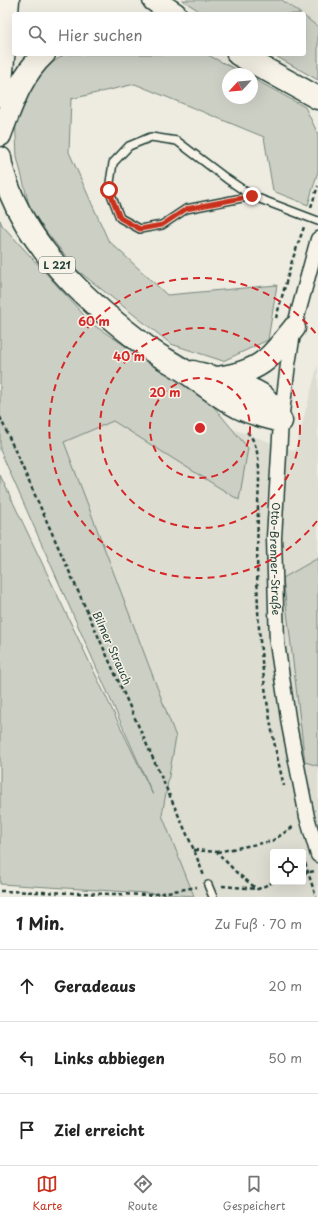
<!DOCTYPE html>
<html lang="de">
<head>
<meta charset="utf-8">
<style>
  :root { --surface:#fff; --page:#f6f6f6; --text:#222; --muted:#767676; --line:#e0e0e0; --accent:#c8321e }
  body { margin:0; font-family:"Playpen Sans",sans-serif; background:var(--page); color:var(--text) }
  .controls { position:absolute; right:12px; bottom:12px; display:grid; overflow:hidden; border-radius:4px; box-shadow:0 4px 16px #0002 }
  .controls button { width:36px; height:36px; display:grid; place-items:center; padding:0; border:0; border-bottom:1px solid var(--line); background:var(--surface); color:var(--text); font:20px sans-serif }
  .compass { position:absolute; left:222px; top:68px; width:36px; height:36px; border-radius:50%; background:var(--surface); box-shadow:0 4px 16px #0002; rotate:244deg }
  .stop { position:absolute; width:12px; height:12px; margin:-9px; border:3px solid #c8321e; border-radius:50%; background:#fff }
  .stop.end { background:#c8321e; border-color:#fff; box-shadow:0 1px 4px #0008 }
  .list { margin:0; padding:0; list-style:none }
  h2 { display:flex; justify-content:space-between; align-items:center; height:52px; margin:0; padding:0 16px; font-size:17px }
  h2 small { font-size:13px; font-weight:400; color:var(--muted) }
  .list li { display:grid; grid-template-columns:26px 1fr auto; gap:12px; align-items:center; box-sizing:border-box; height:72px; padding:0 16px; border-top:1px solid var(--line) }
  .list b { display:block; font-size:15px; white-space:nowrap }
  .list em { font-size:13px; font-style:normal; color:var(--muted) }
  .icon { flex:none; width:22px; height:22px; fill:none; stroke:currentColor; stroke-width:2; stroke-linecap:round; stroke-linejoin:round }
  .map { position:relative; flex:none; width:318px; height:897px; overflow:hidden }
  .search { position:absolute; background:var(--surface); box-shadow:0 4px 16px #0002; left:12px; right:12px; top:12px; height:44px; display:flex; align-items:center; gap:10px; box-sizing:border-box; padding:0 14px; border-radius:4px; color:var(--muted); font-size:15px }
  .sheet { height:268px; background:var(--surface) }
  nav { display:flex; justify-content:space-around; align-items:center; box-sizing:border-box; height:56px; border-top:1px solid var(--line); background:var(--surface); font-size:11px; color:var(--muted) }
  nav a { display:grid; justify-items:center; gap:2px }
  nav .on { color:var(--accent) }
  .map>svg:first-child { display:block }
  .built { fill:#ddddd2; fill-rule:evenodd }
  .green { fill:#cccfc4; stroke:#76867c }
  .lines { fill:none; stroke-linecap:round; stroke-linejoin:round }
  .lane-casing { stroke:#1f3d34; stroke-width:10 }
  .street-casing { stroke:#1f3d34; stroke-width:17 }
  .highway-casing { stroke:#1f3d34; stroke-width:25 }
  .path { stroke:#1f3d34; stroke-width:2.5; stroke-dasharray:4 3; stroke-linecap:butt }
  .lane { stroke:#f7f3e8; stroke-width:7 }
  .street { stroke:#f7f3e8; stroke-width:14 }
  .highway { stroke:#f7f3e8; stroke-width:22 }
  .route { stroke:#c8321e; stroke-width:5 }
  .ring { fill:none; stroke:#d62828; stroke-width:2; stroke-dasharray:7 5 }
  .labels { text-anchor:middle; stroke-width:3; stroke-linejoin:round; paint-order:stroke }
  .shield { fill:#f7f3e8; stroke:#60746a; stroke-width:1 }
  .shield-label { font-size:10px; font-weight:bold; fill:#1f3d34 }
  .street-label { font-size:11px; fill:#1f3d34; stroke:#f7f3e8 }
  .centre { fill:#d62828; stroke:#f7f3e8; stroke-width:2 }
  .ring-label { font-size:12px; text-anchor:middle; font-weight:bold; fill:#d62828; stroke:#f7f3e8; stroke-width:3; stroke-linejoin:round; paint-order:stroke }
</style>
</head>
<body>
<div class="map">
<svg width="318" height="897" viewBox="0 0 318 897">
  <rect width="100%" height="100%" fill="#eeece1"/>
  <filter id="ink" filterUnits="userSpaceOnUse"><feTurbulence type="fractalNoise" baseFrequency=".025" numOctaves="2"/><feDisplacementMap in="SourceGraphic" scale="8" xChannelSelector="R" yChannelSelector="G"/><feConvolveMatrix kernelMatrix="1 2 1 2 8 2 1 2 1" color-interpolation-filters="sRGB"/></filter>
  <g filter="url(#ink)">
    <path class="built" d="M226 0H318V54L304 45V14H250Z
      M318 364V897H195L162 815 36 413 106 384 295 451ZM273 852H303V882H273Z"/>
    <path class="green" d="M182 0H282L301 14H204Z
      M304 16 318 27V80L272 54H304Z
      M65 54H206L245 74H228V98H252V78L305 107 318 134V171L308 205 273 191 264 137 135 84 71 99 69 152 108 240 167 295 277 285 268 340 223 361 171 344 77 270 31 213 17 157 15 115 40 71Z
      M0 220 2 225 92 324 209 401 248 448 239 500 113 421 64 442 176 737 162 815 194 896 0 884V475L153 795 0 450Z
      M318 558V766L305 762 283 578Z"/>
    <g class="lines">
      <defs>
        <path id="lane" d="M252 196 186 209 162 225 140 229 120 218 109 189 113 163 129 146 151 137 177 141 227 179 252 196 318 221
          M208 885 213 897"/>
        <g id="street">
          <path id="s1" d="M318 239 294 328 288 364 281 421 274 538 277 643 289 725 307 817 318 855"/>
        </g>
        <path id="highway" d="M154 0 175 14
          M238 54 318 98
          M0 95 8 0
          M0 135C11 106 21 75 44 54
          M0 158C1 169 6 182 10 192 36 256 93 307 147 347 158 356 171 362 183 370 201 382 218 397 238 407 251 414 267 417 281 421
          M193 372C212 377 248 385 263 396 270 403 276 413 281 421
          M218 378C235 375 253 371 267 359 277 350 286 338 294 328"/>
      </defs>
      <use href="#lane" class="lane-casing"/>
      <use href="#street" class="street-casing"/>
      <use href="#highway" class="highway-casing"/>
      <path class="path" d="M311 207 318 186
        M276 318 292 261 304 227
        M0 417 194 850 204 876
        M247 432C264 448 258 487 258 508 257 555 256 604 261 651 265 696 273 742 284 786
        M194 850 217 852 236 872 257 889
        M217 852 272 841 294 826
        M305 863 316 897
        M303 873 316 871
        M222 886 258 889 273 882
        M0 891 150 895 197 887"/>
      <use href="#lane" class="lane"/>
      <use href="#street" class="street"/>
      <use href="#highway" class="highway"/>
    </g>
  </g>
  <g class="lines" filter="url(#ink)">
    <path class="route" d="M109 190 120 218 140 229 162 225 186 209 252 196"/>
  </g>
  <g class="ring">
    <circle cx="200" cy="428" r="50"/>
    <circle cx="200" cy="428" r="100"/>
    <path d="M317 521A150 150 0 1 1 317 335"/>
  </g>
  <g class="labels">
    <rect class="shield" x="39" y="257" width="36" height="16" rx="3"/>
    <g class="shield-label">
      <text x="57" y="269">L 221</text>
    </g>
    <g class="street-label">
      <text dy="4" stroke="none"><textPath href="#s1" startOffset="324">Otto-Brenner-Straße</textPath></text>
      <text transform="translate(112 648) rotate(66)" y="4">Bilmer Strauch</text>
    </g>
  </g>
  <circle cx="200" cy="428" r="6" class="centre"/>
  <g class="ring-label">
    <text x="94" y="326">60 m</text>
    <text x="129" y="361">40 m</text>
    <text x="165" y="397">20 m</text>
  </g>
</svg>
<div class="controls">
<button><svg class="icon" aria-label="locate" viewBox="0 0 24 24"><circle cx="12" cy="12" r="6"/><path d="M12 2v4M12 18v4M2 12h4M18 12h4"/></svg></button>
</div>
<svg class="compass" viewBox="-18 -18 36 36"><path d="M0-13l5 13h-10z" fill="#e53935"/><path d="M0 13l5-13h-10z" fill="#767676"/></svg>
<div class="stop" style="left:109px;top:190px"></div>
<div class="stop end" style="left:252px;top:196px"></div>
<div class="search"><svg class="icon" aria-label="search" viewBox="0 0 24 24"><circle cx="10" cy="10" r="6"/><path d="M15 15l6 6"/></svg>Hier suchen</div>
</div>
<section class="sheet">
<h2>1 Min.<small>Zu Fuß · 70 m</small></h2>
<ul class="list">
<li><svg class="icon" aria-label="ahead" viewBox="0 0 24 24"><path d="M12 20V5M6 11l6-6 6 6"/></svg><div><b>Geradeaus</b></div><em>20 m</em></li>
<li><svg class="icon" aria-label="left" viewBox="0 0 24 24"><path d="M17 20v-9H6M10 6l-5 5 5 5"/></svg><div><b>Links abbiegen</b></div><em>50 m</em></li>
<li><svg class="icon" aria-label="arrive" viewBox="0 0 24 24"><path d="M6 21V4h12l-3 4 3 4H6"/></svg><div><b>Ziel erreicht</b></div></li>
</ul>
</section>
<nav>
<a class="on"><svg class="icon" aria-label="map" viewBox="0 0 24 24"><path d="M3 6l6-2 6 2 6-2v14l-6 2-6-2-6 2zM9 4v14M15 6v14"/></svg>Karte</a>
<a><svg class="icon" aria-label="directions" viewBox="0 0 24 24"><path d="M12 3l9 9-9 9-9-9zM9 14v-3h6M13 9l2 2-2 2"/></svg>Route</a>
<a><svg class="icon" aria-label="saved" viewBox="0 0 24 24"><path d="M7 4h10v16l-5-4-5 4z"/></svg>Gespeichert</a>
</nav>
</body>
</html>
